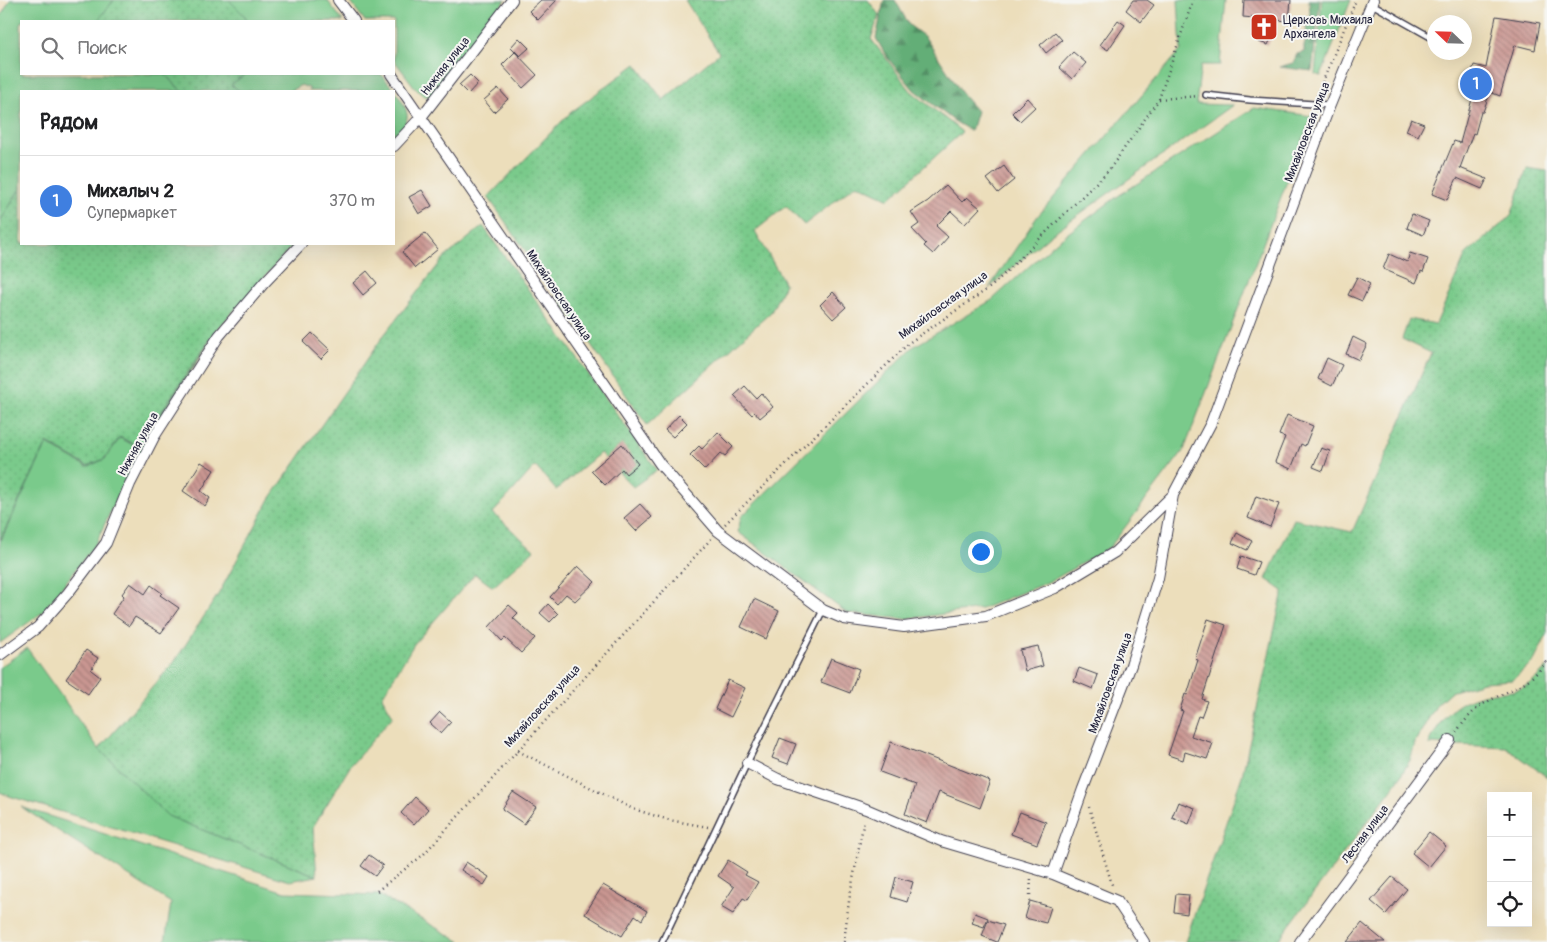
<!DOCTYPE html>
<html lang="ru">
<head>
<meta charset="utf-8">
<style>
  :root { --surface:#fff; --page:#f2f2f2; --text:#202124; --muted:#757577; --line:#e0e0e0; --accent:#ea580c }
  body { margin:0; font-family:Pangolin,sans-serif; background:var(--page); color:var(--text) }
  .controls { position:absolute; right:15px; bottom:15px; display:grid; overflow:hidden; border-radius:0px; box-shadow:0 5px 20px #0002 }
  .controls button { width:45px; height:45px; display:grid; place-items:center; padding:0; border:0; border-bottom:1px solid var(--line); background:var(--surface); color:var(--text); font:25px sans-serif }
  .compass { position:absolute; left:1427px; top:15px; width:45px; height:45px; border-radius:50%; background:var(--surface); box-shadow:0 5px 20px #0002; rotate:293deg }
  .you { position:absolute; left:980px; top:551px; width:18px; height:18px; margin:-12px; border:4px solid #fff; border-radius:50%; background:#1a73e8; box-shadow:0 0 0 8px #1a73e833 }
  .badge { display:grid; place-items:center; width:32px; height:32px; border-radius:50%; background:var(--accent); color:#fff; font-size:16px; font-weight:700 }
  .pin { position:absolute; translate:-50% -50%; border:2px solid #fff; box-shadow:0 1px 5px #0006 }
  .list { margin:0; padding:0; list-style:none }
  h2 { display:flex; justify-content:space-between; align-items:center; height:65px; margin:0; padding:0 20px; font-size:21px }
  h2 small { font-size:16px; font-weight:400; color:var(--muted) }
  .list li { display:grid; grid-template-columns:32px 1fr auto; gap:15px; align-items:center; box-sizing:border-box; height:90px; padding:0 20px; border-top:1px solid var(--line) }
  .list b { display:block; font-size:19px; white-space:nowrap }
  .list p { margin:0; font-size:16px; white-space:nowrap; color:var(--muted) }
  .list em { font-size:16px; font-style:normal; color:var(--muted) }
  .icon { flex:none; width:28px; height:28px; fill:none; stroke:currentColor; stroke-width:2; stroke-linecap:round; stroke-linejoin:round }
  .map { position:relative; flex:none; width:1547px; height:942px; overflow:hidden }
  .search { position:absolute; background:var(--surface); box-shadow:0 5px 20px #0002; left:20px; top:20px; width:375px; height:55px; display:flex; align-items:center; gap:12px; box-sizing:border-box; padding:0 18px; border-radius:0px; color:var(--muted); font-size:19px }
  .panel { position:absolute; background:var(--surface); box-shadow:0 5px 20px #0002; left:20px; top:90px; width:375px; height:155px; border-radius:0px }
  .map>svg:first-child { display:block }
  .green { fill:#7aca8b; stroke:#4e7663 }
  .forest { fill:url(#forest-firs); stroke:#426859 }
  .garden { fill:url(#garden-dots); stroke:#4e7663 }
  .building { fill:url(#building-back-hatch) }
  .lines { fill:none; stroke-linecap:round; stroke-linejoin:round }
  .lane-casing { stroke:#403e4e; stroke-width:8 }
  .street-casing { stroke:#403e4e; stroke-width:12 }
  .path { stroke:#403e4e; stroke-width:2.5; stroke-dasharray:1 4; stroke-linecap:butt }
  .lane { stroke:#fff; stroke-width:5 }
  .street { stroke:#fff; stroke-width:10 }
  .labels { text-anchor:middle; stroke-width:4; stroke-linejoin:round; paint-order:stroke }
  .poi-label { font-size:12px; fill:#22223b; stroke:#f6f6f2; text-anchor:start }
  .street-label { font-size:12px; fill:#22223b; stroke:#f6f6f2 }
</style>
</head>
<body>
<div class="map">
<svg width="1547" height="942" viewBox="0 0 1547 942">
  <defs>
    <pattern id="forest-firs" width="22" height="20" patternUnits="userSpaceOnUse" patternTransform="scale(1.25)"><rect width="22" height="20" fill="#63ae77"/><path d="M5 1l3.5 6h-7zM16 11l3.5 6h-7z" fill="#518d63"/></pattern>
    <pattern id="garden-dots" width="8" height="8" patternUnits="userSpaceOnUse" patternTransform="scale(1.25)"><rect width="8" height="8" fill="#7aca8b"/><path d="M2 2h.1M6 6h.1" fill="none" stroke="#69ad79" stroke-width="1.8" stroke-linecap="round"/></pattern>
    <pattern id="building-back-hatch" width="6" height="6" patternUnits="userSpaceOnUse" patternTransform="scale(1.25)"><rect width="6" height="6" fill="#ca9792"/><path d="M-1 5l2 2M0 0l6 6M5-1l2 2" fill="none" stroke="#a47b78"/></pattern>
  </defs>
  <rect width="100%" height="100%" fill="#f6f6f2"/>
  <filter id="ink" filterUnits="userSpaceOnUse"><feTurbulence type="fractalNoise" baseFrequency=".02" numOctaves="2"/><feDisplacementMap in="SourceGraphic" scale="10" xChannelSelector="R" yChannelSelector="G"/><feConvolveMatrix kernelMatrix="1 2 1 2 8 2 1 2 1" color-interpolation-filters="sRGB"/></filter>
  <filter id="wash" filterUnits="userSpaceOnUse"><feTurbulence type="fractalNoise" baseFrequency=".0096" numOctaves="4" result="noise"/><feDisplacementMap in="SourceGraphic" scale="20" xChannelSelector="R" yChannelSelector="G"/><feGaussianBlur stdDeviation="1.12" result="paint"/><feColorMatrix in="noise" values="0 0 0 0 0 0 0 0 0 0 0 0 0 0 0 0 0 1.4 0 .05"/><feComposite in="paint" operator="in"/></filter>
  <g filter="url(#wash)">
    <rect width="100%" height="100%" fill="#ecdebb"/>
    <path class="green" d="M10 0H114L98 20 100 21H21V74H164L182 91H21V187L0 222V18Z
      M229 0H327L343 21H248L244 15Z
      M349 0H506L432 96H424L416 89 394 60V21H365Z
      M1178 0H1226L1220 65H1201L1196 104 1233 105 1050 235 989 288 1037 217 1181 50Z
      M1322 0H1351L1321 76 1315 74Z
      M245 74H381C389 84 409 105 407 118 406 125 399 132 394 138V91H309V88L301 85 290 91H240L230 85Z
      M1254 108 1312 116 1184 450 1110 547 1053 580 981 609 906 619 847 613 738 532 741 517 913 347 992 300 1056 242 1118 196Z
      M216 333 153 431 120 491 96 543 43 612 0 643V542L47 444 87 467 105 459 120 438 139 448 151 428Z
      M27 648 99 749 168 816 317 876 290 881 9 796 0 792V667Z
      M21 807 285 892 379 895 461 942H165L171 903Z"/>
    <path class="forest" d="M884 0H895L909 25 925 37 963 95 977 111 971 131 954 121 914 90 886 56 876 38Z
      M1309 0H1320L1312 71 1279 67 1293 63 1297 54 1304 52V46L1307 37 1306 26 1310 14Z"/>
    <path class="garden" d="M114 0H229L244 15 248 21H100L98 20Z
      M685 0H868L879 15 871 39 911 91 962 132 889 199 857 184 804 225 786 206 755 231 785 284 771 312 647 425 488 197 570 113 636 64 663 100 719 53Z
      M164 74H245L231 85 240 91H182Z
      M1527 168 1547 171V635L1534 661 1512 680 1483 682 1450 692 1437 704 1416 740 1410 760 1397 782 1277 942H1185L1242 776 1283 591 1266 579 1294 519 1352 532 1431 353 1402 339 1409 319 1436 324 1466 254 1511 216Z
      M21 187V244H294L215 332 150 428 139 447 120 437 104 459 87 466 47 443 0 540V222Z
      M483 226 657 470 633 487 600 453 556 490 535 466 493 513 534 550 493 587 475 574 414 644 382 697 393 716 351 765 313 827 317 876 168 816 99 749 175 661 219 593 270 499 384 335 443 259Z
      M1547 667V777L1506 747 1429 744C1443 713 1459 698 1493 693 1500 692 1509 692 1516 690 1528 687 1539 676 1547 667Z"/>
    <g id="blocks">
      <path class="building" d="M541 0H557L538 20 529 11Z
        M1133 0H1147L1154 5 1141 22 1126 10Z
        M1244 0H1291L1289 21 1276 20 1275 34H1273L1268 45 1259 42 1257 33H1252L1254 18 1243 17Z
        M1496 16 1540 23 1535 50 1515 45 1500 96 1490 92 1483 112H1481L1475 134 1473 133 1460 168 1487 179 1482 189 1457 178 1447 200 1432 194 1454 141 1460 143 1475 88 1468 86 1474 65 1486 68Z
        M1118 20 1125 25 1108 50 1100 45Z
        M1055 32 1062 40 1046 53 1040 45Z
        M519 38 529 48 520 56 511 47Z
        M515 52 537 75 523 88 502 65Z
        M1073 52 1086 63 1072 79 1059 67Z
        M470 75 478 83 468 94 459 85Z
        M498 88 508 99 494 112 484 100Z
        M1027 98 1035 107 1020 121 1012 113Z
        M1411 119 1424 124 1418 136 1406 131Z
        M1004 166 1014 180 998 193 987 179Z
        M946 185 962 202 967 197 980 208 965 224 951 211 936 226 948 237 933 254 924 246 926 244 912 229 919 224 911 212 928 201Z
        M422 190 432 206 419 214 409 197Z
        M1412 214 1429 221 1423 235 1407 228Z
        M425 233 438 249 415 268 402 252Z
        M1410 253 1428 259 1423 272 1421 271 1416 283 1383 269 1389 254 1407 262Z
        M367 271 377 283 363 295 353 283Z
        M1357 277 1370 284 1362 301 1348 295Z
        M833 292 846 307 833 319 820 305Z
        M312 333 330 350 321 359 303 342Z
        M1353 337 1367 344 1359 360 1346 354Z
        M1327 358 1342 365 1332 386 1318 379Z
        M745 386 756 398 761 393 773 407 760 418 755 412 752 415 734 396Z
        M679 415 687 423 673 437 665 430Z
        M1287 415 1313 426 1305 446 1301 444 1291 469 1275 462 1285 437 1279 435Z
        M718 432 733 447 725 456 721 453 705 470 690 455 699 446 702 449Z
        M622 444 638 464 626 474 622 469 605 485 591 471Z
        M1321 448 1330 451 1323 471 1313 467Z
        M201 462 214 470 201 491 210 498 205 506 183 491Z
        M1256 496 1279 504 1270 527 1248 518Z
        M640 504 652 517 636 531 624 518Z
        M1237 533 1252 541 1247 550 1232 543Z
        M1241 556 1259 562 1254 575 1237 569Z
        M578 566 595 582 575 601 566 594 557 604 550 597Z
        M130 583 145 594 151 585 162 593 160 595 179 608 161 633 135 617 129 626 112 614 124 596 122 594Z
        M754 599 779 611 766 639 741 627Z
        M548 604 558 614 550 622 540 613Z
        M509 605 518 613 513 618 535 638 521 653 505 638 502 641 489 627Z
        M1208 619 1226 625 1202 699 1207 701 1201 717 1198 716 1191 736 1213 743 1207 759 1185 752 1183 760 1168 755 1183 711 1180 710 1185 694 1187 695 1198 660 1195 659Z
        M1038 646 1043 666 1025 671 1020 650Z
        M86 650 98 658 91 670 100 677 88 694 66 679Z
        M831 658 859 669 850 693 821 682Z
        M1079 668 1098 675 1093 689 1074 681Z
        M728 680 745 688 731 717 715 709Z
        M440 712 451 722 441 733 430 723Z
        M780 738 796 744 788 764 772 758Z
        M891 742 990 781 980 808 939 792 927 823 905 814 915 785 880 772Z
        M513 792 536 807 524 824 502 809Z
        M415 797 428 809 414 825 401 813Z
        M1178 802 1195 808 1189 824 1172 817Z
        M1020 812 1046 822 1037 844 1011 834Z
        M1429 832 1446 846 1429 867 1412 853Z
        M369 855 383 865 375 876 361 866Z
        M728 860 747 872 745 875 758 882 747 900 743 898 733 914 721 907 734 887 718 876Z
        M466 862 489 877 484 885 461 870Z
        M896 877 913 882 907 902 891 897Z
        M1392 877 1407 889 1386 914 1371 901Z
        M603 885 647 911 642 920 635 915 622 936 585 914Z
        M1176 894 1189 895 1187 914 1174 912Z
        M1030 901 1051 907 1046 923 1025 918Z
        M975 913 988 918 984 927 972 923Z
        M988 920 1004 925 997 942 982 936Z
        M1362 923 1385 942H1347Z"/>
    </g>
  </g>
  <g filter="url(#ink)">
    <use href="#blocks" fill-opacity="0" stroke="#403e4e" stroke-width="1"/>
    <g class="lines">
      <defs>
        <path id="lane" d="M1372 4 1434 39
          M1206 95 1250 100 1330 105
          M662 942 747 763 823 610"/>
        <path id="street" d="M338 0 354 21
          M391 74 660 464 718 531 823 610 844 619 904 627 986 616 1055 588 1115 552 1173 495 1211 423 1330 105 1373 0
          M394 146 422 116 512 0
          M0 655 38 627 68 593 106 543 130 484 154 437 219 336 264 283 301 244
          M747 763 778 779 866 809 941 841 1053 874 1117 901 1144 942
          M1053 874 1083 789 1131 665 1158 578 1173 495
          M1300 942 1450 740"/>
      </defs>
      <use href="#lane" class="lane-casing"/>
      <use href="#street" class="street-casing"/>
      <path class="path" d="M1317 96 1356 0
        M1159 99 1199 96
        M725 524 910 342 992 286 1109 170 1159 99 1193 0
        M1456 732C1463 723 1471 713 1480 706 1502 692 1535 684 1547 659
        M518 751 633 809 669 820 708 827
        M1089 807 1113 888
        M377 891 423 855 711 539
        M1030 895 1031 878
        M844 942 849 901 864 820"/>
      <use href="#lane" class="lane"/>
      <use href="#street" class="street"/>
    </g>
  </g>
  <defs>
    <symbol id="church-square" viewBox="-11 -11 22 22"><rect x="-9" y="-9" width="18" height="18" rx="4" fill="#c8321e" stroke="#f6f6f2"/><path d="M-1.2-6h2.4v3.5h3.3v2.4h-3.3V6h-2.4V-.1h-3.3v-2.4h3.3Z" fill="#fff"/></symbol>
  </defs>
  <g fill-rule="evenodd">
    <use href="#church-square" x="1248" y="11" width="32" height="32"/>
  </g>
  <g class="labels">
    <g class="poi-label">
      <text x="1283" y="24">Церковь Михаила<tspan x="1283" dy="14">Архангела</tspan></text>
    </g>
    <g class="street-label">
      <text transform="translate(445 66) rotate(-52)" y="4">Нижняя улица</text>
      <text transform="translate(1307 132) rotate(-69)" y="4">Михайловская улица</text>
      <text transform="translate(559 295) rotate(56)" y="4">Михайловская улица</text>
      <text transform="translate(943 305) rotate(-36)" y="4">Михайловская улица</text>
      <text transform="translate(138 444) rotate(-61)" y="4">Нижняя улица</text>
      <text transform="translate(1110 683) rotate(-70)" y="4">Михайловская улица</text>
      <text transform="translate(542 706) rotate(-48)" y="4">Михайловская улица</text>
      <text transform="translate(1365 834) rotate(-53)" y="4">Лесная улица</text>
    </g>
  </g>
</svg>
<div class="controls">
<button>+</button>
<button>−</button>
<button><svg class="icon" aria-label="locate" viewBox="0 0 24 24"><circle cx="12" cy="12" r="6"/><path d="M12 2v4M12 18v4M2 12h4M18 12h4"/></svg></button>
</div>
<svg class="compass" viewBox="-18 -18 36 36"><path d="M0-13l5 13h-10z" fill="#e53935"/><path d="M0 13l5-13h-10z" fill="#757577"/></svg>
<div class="you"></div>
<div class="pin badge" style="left:1476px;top:84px;background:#3f7fe0">1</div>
<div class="search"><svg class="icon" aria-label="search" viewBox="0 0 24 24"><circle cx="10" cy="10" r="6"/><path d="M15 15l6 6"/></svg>Поиск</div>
<section class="panel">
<h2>Рядом<small></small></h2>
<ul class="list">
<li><span class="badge" style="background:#3f7fe0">1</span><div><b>Михалыч 2</b><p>Супермаркет</p></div><em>370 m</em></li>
</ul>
</section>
</div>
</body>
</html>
